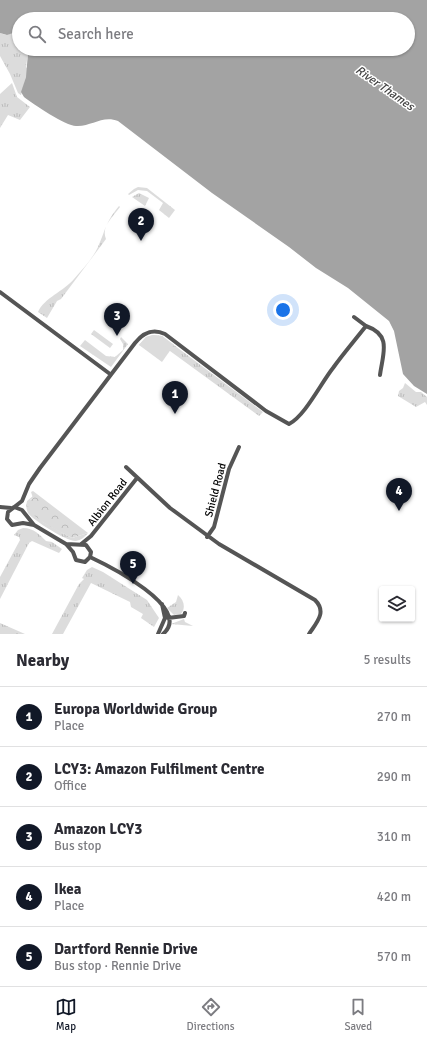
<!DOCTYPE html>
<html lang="en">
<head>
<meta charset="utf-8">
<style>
  :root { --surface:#fff; --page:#f7f7f7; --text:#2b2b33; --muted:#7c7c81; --line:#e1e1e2; --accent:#111827 }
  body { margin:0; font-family:Signika,sans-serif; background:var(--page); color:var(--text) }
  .controls { position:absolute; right:12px; bottom:12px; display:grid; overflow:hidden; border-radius:4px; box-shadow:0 1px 3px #0004 }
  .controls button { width:36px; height:36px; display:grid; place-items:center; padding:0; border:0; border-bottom:1px solid var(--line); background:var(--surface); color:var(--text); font:20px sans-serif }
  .you { position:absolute; left:283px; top:310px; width:14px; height:14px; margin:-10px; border:3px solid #fff; border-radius:50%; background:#1a73e8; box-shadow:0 0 0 6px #1a73e833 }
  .badge { display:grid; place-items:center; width:26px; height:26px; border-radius:50%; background:var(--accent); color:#fff; font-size:13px; font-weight:700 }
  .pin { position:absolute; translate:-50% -33px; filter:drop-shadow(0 1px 2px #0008) }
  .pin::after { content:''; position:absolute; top:21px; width:14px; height:12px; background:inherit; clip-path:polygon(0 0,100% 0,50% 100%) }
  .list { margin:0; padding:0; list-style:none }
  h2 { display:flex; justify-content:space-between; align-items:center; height:52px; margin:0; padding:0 16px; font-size:17px }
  h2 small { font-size:13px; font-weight:400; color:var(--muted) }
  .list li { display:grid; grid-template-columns:26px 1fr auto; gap:12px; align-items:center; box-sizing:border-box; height:60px; padding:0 16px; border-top:1px solid var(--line) }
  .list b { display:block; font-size:15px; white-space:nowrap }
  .list p { margin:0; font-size:13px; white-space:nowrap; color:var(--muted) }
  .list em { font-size:13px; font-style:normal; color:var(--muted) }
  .icon { flex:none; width:22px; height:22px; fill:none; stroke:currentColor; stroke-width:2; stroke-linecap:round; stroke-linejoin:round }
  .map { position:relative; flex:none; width:427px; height:634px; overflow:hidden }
  .search { position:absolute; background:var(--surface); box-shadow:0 1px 3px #0004; left:12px; right:12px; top:12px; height:44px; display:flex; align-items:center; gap:10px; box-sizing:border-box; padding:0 14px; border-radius:22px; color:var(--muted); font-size:15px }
  .sheet { height:352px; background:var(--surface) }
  nav { display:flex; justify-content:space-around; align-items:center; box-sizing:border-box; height:56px; border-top:1px solid var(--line); background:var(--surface); font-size:11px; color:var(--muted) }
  nav a { display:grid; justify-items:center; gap:2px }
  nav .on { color:var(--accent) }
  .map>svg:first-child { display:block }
  .grass { fill:url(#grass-tufts) }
  .forest { fill:url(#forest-crowns) }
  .park { fill:#dcdcdc }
  .water { fill:#a3a3a3 }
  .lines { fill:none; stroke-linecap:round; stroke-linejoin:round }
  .minor { stroke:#555; stroke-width:4 }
  .labels { text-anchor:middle; stroke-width:3; stroke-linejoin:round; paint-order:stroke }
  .street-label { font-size:11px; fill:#000; stroke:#fff }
  .water-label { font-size:12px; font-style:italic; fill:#444; stroke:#fff }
</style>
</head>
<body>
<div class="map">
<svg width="427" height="634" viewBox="0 0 427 634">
  <defs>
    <pattern id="grass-tufts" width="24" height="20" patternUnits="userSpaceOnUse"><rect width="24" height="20" fill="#dcdcdc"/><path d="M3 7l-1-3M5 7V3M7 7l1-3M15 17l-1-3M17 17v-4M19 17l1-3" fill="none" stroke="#bbb"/></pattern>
    <pattern id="forest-crowns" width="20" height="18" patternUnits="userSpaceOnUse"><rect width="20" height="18" fill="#dcdcdc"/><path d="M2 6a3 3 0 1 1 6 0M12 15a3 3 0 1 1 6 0" fill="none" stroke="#bbb"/></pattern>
  </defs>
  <rect width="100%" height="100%" fill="#fff"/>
  <path class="grass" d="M14 32H16V39L19 49H25L28 53 26 67 30 72 26 77 21 95 18 93 10 74 0 56V33L6 35Z
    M12 83 17 97 30 107 20 120 8 115 0 128V94Z
    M138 187 147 188 175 210 169 218 159 210 163 203 147 191 138 190 129 195 128 194 134 189Z
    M139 193 149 198 145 206 132 197Z
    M119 206 120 207C112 218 101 227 106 239L61 299 57 301 47 318 38 312C44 298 64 291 74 279 82 270 93 258 98 247 106 229 105 223 119 206Z
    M94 330 113 344 110 348 91 334Z
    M153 335 162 336 263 412 259 416 170 351 139 345 146 337Z
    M121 337 128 344 111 367 80 346 85 340 106 356 115 357 123 350V344L120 339Z
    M405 383 416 392H421L427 397V405L425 402 416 407 398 396 399 391 403 388Z
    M33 496V498L30 500 43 522 72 538 88 533C85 537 81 540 76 541 67 542 33 520 28 513 26 509 26 505 27 501Z
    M23 528C34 528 40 535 46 541L52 542 62 549 59 553 32 541 29 543 0 599V577L20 540 19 537 14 535 18 530Z
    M92 567 103 572 147 600 159 618 154 627 141 618 143 614 131 607 130 602 91 583 63 634H52L79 584 84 579 82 578 87 570Z
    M178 595C184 600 186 608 181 614L174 615 167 608 176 602Z
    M184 619 185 622 193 626 171 624Z
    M0 623 25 634H0Z"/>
  <path class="forest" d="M33 491 88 533 72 538C60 531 25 517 28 502L33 498 31 492Z"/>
  <path class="park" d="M153 335 162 336 174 345 162 362 139 345 146 337Z"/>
  <path class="water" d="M0 0H427V394L414 386 403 374 394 331 389 321 348 288 316 268 289 247 212 193 118 121C102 115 91 127 76 126 66 126 33 104 24 97L21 92 26 77 28 53 25 49H408V19H19V45L16 39V32L7 35 0 33Z"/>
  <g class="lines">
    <path class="minor" d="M0 292 110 374
      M354 317 366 326
      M126 467 170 508 219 544 315 600C327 612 317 622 309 634
      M0 507 11 508
      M14 507 22 510 34 525 66 544 73 552 76 560 85 562 90 557 91 552 86 545 66 544
      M34 525 23 523 12 525 7 519 8 512 22 501 29 484 40 468 135 343C143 333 152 328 165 334L266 411 289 424C305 416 321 383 333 368 343 354 355 340 366 326 392 335 383 353 380 375
      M207 537 214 527 229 469 239 447
      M80 545 91 536 137 478
      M90 557C107 565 194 608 163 634
      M168 618 184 616 185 613
      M158 634 165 618 162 604"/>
  </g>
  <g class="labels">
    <g class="street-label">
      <text transform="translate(215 490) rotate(-75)" y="4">Shield Road</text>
      <text transform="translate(107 502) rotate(-52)" y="4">Albion Road</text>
    </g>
    <g class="water-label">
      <text transform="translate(385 88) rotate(35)" y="4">River Thames</text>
    </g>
  </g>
</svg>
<div class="controls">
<button><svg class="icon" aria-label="layers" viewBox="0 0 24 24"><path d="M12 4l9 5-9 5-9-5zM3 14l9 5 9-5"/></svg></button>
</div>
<div class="you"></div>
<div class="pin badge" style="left:175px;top:414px">1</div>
<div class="pin badge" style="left:141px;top:241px">2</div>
<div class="pin badge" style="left:117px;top:336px">3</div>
<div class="pin badge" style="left:399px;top:511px">4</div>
<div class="pin badge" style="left:133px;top:584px">5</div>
<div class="search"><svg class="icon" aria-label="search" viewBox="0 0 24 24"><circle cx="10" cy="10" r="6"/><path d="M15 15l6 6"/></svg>Search here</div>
</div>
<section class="sheet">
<h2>Nearby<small>5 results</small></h2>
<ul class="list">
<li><span class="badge">1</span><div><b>Europa Worldwide Group</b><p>Place</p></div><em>270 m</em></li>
<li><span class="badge">2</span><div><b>LCY3: Amazon Fulfilment Centre</b><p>Office</p></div><em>290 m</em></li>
<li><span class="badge">3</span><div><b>Amazon LCY3</b><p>Bus stop</p></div><em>310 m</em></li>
<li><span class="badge">4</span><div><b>Ikea</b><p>Place</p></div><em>420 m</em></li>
<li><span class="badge">5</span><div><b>Dartford Rennie Drive</b><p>Bus stop · Rennie Drive</p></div><em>570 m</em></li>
</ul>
</section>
<nav>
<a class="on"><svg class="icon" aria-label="map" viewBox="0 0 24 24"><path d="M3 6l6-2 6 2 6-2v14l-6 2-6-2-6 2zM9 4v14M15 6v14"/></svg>Map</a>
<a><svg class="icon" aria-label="directions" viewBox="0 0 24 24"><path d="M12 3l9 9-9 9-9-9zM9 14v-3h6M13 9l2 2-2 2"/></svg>Directions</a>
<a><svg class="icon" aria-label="saved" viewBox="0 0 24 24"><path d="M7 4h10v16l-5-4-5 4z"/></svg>Saved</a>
</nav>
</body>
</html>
